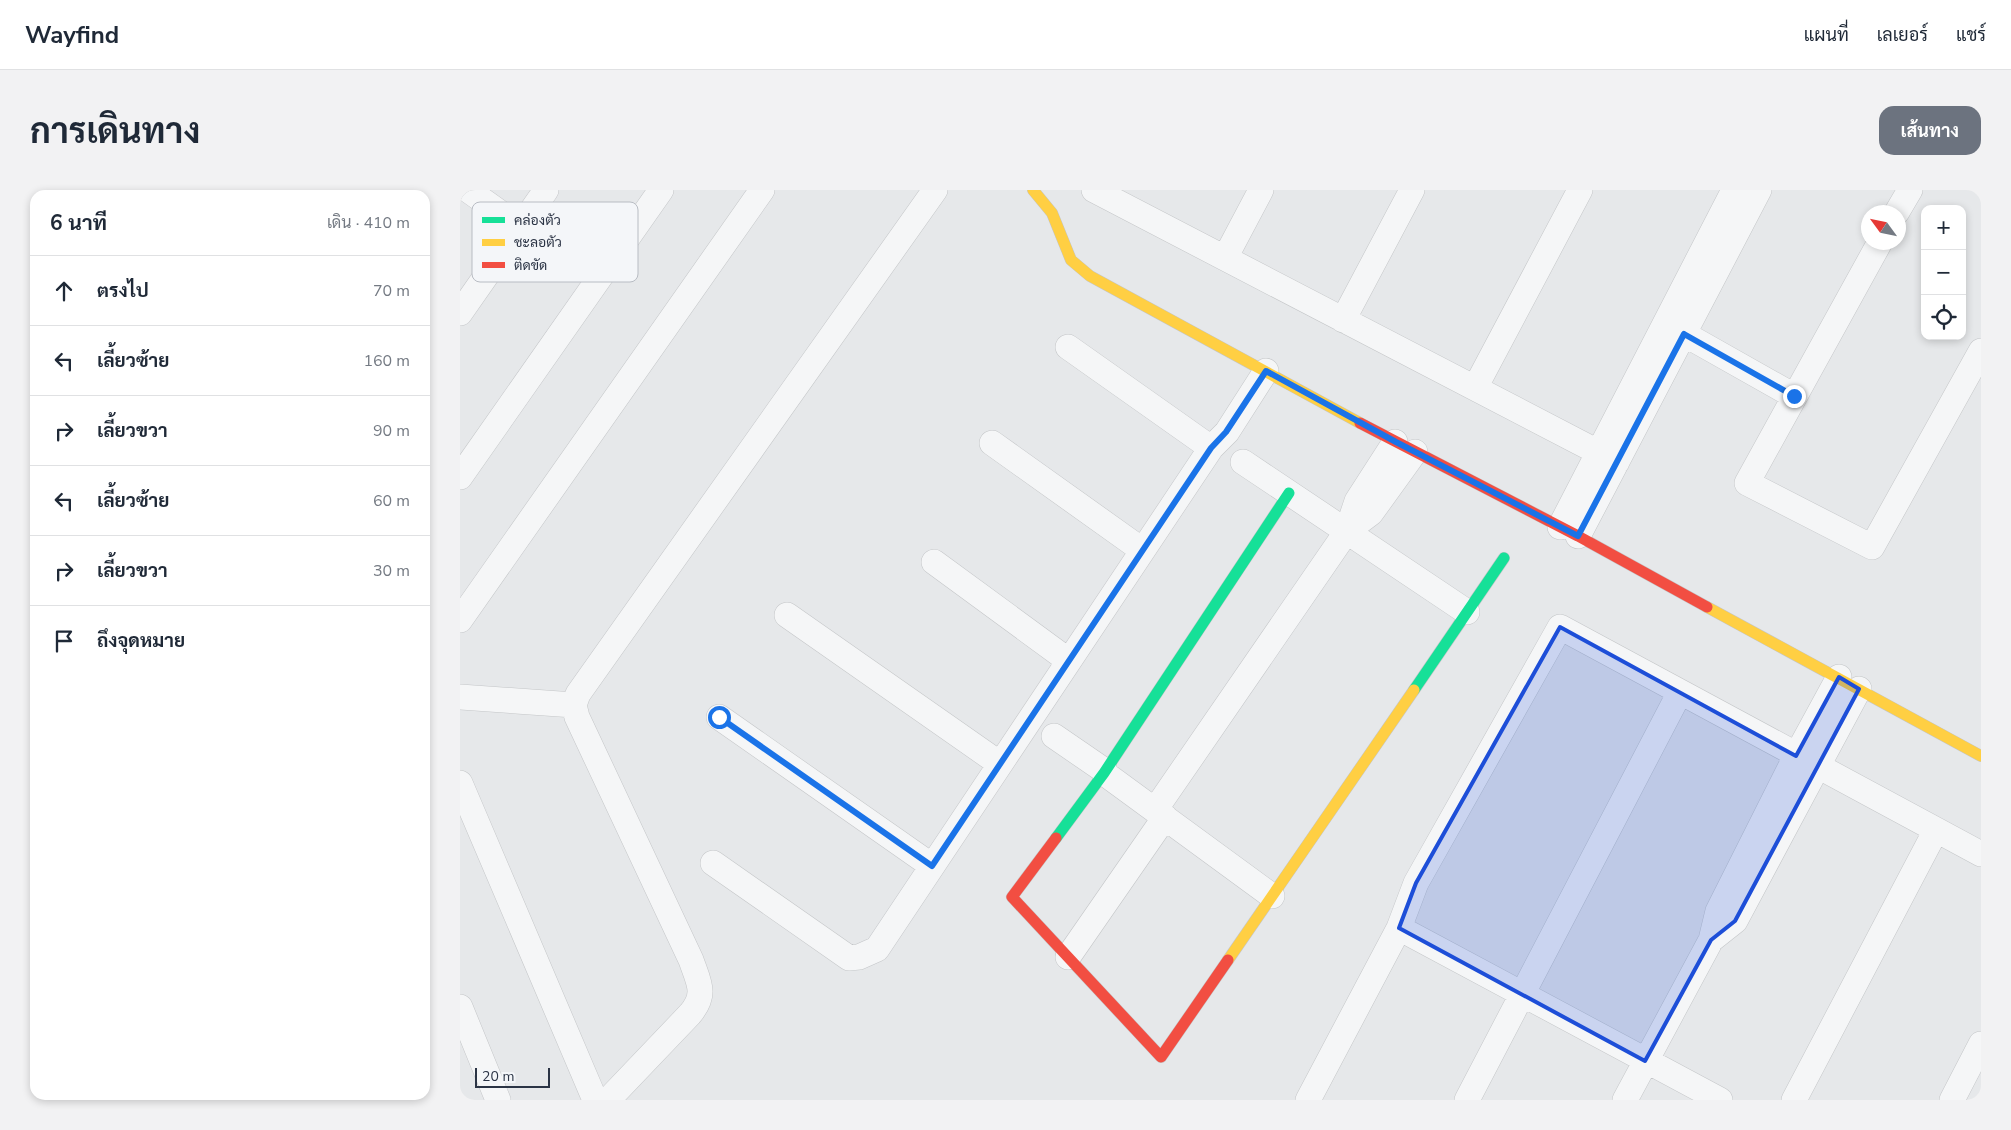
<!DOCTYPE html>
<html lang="th">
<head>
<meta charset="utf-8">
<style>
  :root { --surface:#fff; --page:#f2f2f3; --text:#1f2937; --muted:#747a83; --line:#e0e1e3; --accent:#6c737f }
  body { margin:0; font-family:"Nunito Sans",Sarabun,sans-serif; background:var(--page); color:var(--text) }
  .controls { position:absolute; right:15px; top:15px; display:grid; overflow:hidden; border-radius:10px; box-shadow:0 2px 8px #0003 }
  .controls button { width:45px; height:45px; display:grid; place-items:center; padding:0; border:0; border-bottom:1px solid var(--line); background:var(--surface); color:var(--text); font:25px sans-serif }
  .compass { position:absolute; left:1401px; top:15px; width:45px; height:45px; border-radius:50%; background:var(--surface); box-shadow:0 2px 8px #0003; rotate:303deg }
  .scale { position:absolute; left:15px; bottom:12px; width:75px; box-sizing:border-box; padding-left:5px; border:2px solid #2b3445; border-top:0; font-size:14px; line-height:18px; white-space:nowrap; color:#2b3445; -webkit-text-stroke:4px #f4f6f9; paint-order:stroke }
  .stop { position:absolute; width:15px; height:15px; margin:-11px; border:4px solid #1a73e8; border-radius:50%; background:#fff }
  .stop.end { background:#1a73e8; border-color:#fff; box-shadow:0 1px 5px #0008 }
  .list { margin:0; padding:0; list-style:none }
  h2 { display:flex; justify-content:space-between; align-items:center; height:65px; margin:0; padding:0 20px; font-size:21px }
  h2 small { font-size:16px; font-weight:400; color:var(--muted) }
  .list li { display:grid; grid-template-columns:32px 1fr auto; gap:15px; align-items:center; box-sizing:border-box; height:70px; padding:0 20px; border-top:1px solid var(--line) }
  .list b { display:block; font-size:19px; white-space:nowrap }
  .list em { font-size:16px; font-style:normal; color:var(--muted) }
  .icon { flex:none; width:28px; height:28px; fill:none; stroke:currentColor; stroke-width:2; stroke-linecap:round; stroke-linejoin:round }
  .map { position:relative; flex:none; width:1521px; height:910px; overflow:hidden; border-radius:15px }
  header { display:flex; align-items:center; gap:30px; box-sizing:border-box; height:70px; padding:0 25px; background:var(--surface); border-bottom:1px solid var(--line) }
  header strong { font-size:24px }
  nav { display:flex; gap:28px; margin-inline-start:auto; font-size:18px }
  .intro { display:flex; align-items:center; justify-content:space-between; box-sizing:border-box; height:120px; padding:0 30px }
  h1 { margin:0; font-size:35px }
  .button { padding:12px 22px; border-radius:15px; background:var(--accent); color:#fff; font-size:18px; font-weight:700 }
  main { display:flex; gap:30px; padding:0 30px }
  aside { flex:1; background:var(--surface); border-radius:15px; box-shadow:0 2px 8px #0003 }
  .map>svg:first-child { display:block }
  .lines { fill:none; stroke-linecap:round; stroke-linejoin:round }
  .street-casing { stroke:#c4c6c8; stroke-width:26 }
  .fast-casing { stroke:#c4c6c8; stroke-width:12 }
  .slow-casing { stroke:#c4c6c8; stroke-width:12 }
  .jam-casing { stroke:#c4c6c8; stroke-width:12 }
  .street { stroke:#f5f6f7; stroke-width:25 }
  .fast { stroke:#16e098; stroke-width:11 }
  .slow { stroke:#ffcf43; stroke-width:11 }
  .jam { stroke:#f24e42; stroke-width:11 }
  .route { stroke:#1a73e8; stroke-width:6 }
  .marked { fill:#1d4ed8; fill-opacity:0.2; stroke:#1d4ed8; stroke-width:4; stroke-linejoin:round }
  .key { fill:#f4f6f9; stroke:#b8bcc3; stroke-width:1 }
  .key-label { font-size:14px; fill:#2b3445 }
</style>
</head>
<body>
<header>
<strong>Wayfind</strong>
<nav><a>แผนที่</a><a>เลเยอร์</a><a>แชร์</a></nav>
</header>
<div class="intro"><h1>การเดินทาง</h1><a class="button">เส้นทาง</a></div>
<main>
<aside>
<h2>6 นาที<small>เดิน · 410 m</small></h2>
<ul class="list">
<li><svg class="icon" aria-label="ahead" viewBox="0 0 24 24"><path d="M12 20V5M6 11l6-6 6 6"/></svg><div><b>ตรงไป</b></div><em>70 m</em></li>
<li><svg class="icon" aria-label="left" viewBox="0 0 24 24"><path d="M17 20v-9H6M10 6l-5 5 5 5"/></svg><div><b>เลี้ยวซ้าย</b></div><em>160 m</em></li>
<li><svg class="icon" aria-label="right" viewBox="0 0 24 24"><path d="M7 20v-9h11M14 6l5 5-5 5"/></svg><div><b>เลี้ยวขวา</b></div><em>90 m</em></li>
<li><svg class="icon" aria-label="left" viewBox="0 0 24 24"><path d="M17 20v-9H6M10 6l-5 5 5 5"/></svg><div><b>เลี้ยวซ้าย</b></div><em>60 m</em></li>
<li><svg class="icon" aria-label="right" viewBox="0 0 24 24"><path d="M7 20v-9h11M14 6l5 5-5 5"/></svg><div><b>เลี้ยวขวา</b></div><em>30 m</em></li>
<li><svg class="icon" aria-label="arrive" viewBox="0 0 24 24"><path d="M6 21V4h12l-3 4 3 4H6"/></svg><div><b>ถึงจุดหมาย</b></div></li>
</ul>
</aside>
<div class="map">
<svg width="1521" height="910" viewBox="0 0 1521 910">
  <rect width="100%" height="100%" fill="#e6e8ea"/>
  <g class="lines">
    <defs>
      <path id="street" d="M8 0 60 37
        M634 0 1157 272
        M1437 22 1450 0
        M1420 52 1287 293 1412 357 1521 161
        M765 68 801 0
        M0 123 86 0
        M883 130 952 0
        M1210 136 1334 206
        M608 157 751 258
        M1015 198 1120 0
        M532 253 682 360
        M783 272 1007 422
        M0 287 201 0
        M1100 337 1274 0
        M887 341 911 323 955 262
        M1118 346 1299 0
        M474 372 609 471
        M327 425 540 574
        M0 430 302 0
        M0 507 114 515
        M259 527 472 676
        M594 546 645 581
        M644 583 812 706
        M0 593 135 910
        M695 620 887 341 897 311 935 252
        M253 673 389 768 399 767 417 759 751 258 767 242 806 181
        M939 738 1260 910
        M1251 750 1275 731 1399 499
        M608 767 705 627
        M0 817 38 910
        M148 910 230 824C247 804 239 793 231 770L117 527 114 515 118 504 475 0
        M848 910 939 738 956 693 1100 437 1521 664
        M1007 910 1220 502
        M1165 910 1251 750 1258 721 1336 566 1379 487
        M1334 910 1476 640
        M1492 910 1521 854"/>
      <path id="fast" d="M954 500 1044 368
        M596 648 644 583 829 303"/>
      <path id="slow" d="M573 0 592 23 611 70 630 86 900 233
        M1247 417 1521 566
        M768 770 954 500"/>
      <path id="jam" d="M900 233 1118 346 1247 417
        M596 648 552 707 701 867 768 770"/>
    </defs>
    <use href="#street" class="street-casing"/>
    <use href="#fast" class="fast-casing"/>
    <use href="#slow" class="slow-casing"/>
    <use href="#jam" class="jam-casing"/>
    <use href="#street" class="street"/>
    <use href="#fast" class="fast"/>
    <use href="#slow" class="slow"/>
    <use href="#jam" class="jam"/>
  </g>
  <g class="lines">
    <path class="route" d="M259 527 472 676 751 258 766 242 806 181 936 252 1118 346 1224 144 1334 206"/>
  </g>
  <path class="marked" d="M1100 437 1336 566 1379 487 1399 499 1275 731 1251 750 1185 871 939 738 956 693Z"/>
  <rect x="12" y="12" width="166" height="80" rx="8" class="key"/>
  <rect x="22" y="27" width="23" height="6" fill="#16e098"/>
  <rect x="22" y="49" width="23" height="7" fill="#ffcf43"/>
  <rect x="22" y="72" width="23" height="6" fill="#f24e42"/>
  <g class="key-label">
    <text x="54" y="35">คล่องตัว</text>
    <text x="54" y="57">ชะลอตัว</text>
    <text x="54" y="80">ติดขัด</text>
  </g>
</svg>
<div class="controls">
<button>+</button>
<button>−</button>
<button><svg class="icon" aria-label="locate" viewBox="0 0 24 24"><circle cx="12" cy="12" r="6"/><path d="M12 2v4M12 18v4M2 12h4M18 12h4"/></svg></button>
</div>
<svg class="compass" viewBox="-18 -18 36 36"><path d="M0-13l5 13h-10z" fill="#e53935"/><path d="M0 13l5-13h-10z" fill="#747a83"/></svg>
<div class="scale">20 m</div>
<div class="stop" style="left:259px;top:527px"></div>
<div class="stop end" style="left:1334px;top:206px"></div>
</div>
</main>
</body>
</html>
